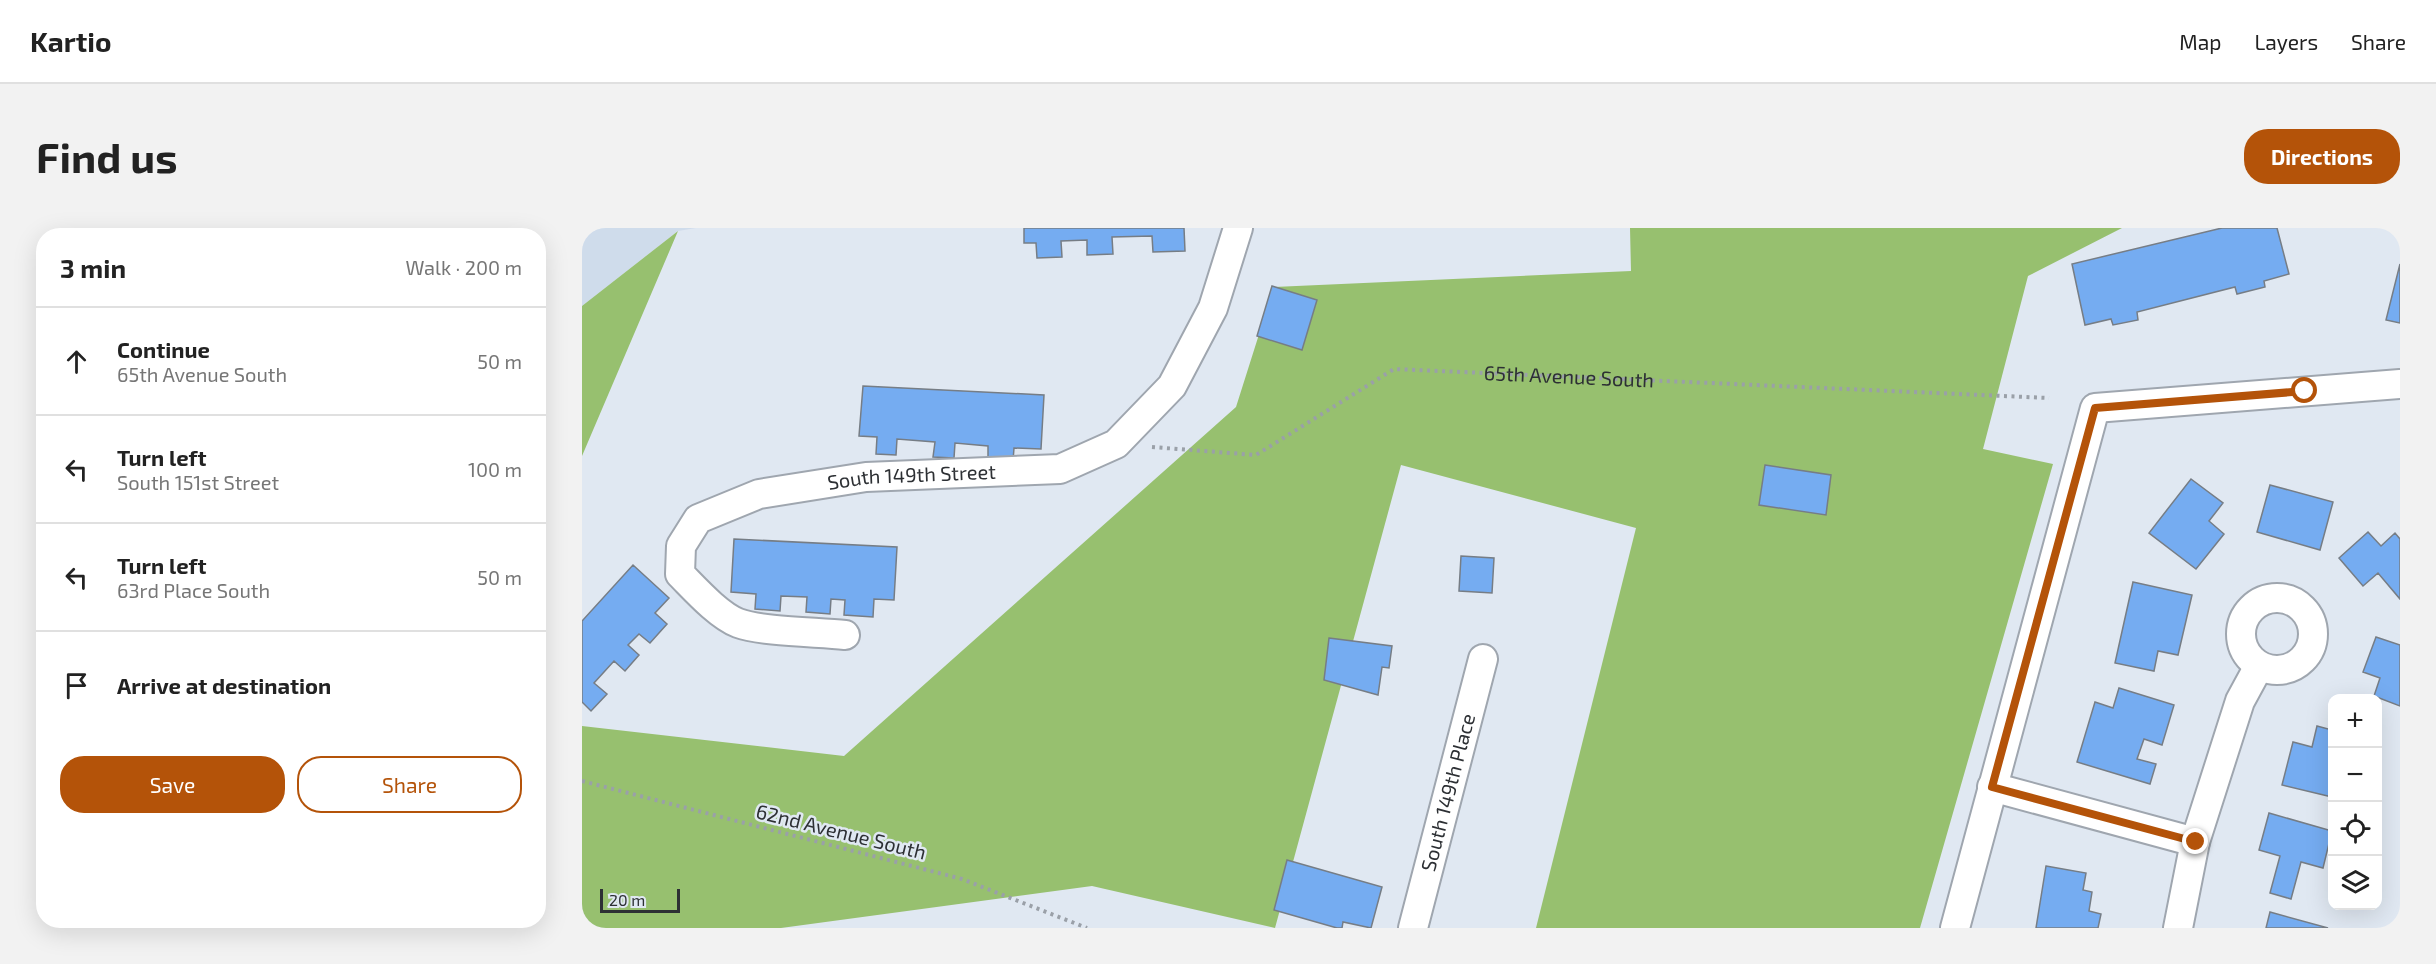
<!DOCTYPE html>
<html lang="en">
<head>
<meta charset="utf-8">
<style>
  :root { --surface:#fff; --page:#f2f2f2; --text:#222; --muted:#767676; --line:#e0e0e0; --accent:#b45309 }
  body { margin:0; font-family:"Exo 2",sans-serif; background:var(--page); color:var(--text) }
  .controls { position:absolute; right:18px; bottom:18px; display:grid; overflow:hidden; border-radius:12px; box-shadow:0 6px 24px #0002 }
  .controls button { width:54px; height:54px; display:grid; place-items:center; padding:0; border:0; border-bottom:2px solid var(--line); background:var(--surface); color:var(--text); font:30px sans-serif }
  .scale { position:absolute; left:18px; bottom:15px; width:80px; box-sizing:border-box; padding-left:6px; border:3px solid #2d3034; border-top:0; font-size:16px; line-height:21px; white-space:nowrap; color:#2d3034; -webkit-text-stroke:4px #e0e8f2; paint-order:stroke }
  .stop { position:absolute; width:18px; height:18px; margin:-14px; border:4px solid #b45309; border-radius:50%; background:#fff }
  .stop.end { background:#b45309; border-color:#fff; box-shadow:0 2px 6px #0008 }
  .list { margin:0; padding:0; list-style:none }
  h2 { display:flex; justify-content:space-between; align-items:center; height:78px; margin:0; padding:0 24px; font-size:26px }
  h2 small { font-size:20px; font-weight:400; color:var(--muted) }
  .list li { display:grid; grid-template-columns:39px 1fr auto; gap:18px; align-items:center; box-sizing:border-box; height:108px; padding:0 24px; border-top:2px solid var(--line) }
  .list b { display:block; font-size:22px; white-space:nowrap }
  .list p { margin:0; font-size:20px; white-space:nowrap; color:var(--muted) }
  .list em { font-size:20px; font-style:normal; color:var(--muted) }
  .actions { display:flex; gap:12px; padding:18px 24px }
  .actions a { flex:1; padding:14px 0; border:2px solid var(--accent); border-radius:24px; text-align:center; font-size:21px; color:var(--accent) }
  .actions .main { background:var(--accent); color:#fff }
  .icon { flex:none; width:33px; height:33px; fill:none; stroke:currentColor; stroke-width:2; stroke-linecap:round; stroke-linejoin:round }
  .map { position:relative; flex:none; width:1818px; height:700px; overflow:hidden; border-radius:24px }
  header { display:flex; align-items:center; gap:36px; box-sizing:border-box; height:84px; padding:0 30px; background:var(--surface); border-bottom:2px solid var(--line) }
  header strong { font-size:28px }
  nav { display:flex; gap:33px; margin-inline-start:auto; font-size:21px }
  .intro { display:flex; align-items:center; justify-content:space-between; box-sizing:border-box; height:144px; padding:0 36px }
  h1 { margin:0; font-size:42px }
  .button { padding:15px 27px; border-radius:24px; background:var(--accent); color:#fff; font-size:21px; font-weight:700 }
  main { display:flex; gap:36px; padding:0 36px }
  aside { flex:1; background:var(--surface); border-radius:24px; box-shadow:0 6px 24px #0002 }
  .map>svg:first-child { display:block }
  .built { fill:#cfdceb }
  .forest { fill:#97c06f }
  .building { fill:#75acf1; stroke:#767d85; stroke-width:1.5 }
  .lines { fill:none; stroke-linecap:round; stroke-linejoin:round }
  .minor-casing { stroke:#9fa6af; stroke-width:32 }
  .path { stroke:#9aa0a8; stroke-width:4; stroke-dasharray:3 4.5; stroke-linecap:butt }
  .minor { stroke:#fff; stroke-width:28 }
  .route { stroke:#b45309; stroke-width:8 }
  .labels { text-anchor:middle; stroke-width:5; stroke-linejoin:round; paint-order:stroke }
  .street-label { font-size:20px; fill:#2d3034; stroke:#e0e8f2 }
</style>
</head>
<body>
<header>
<strong>Kartio</strong>
<nav><a>Map</a><a>Layers</a><a>Share</a></nav>
</header>
<div class="intro"><h1>Find us</h1><a class="button">Directions</a></div>
<main>
<aside>
<h2>3 min<small>Walk · 200 m</small></h2>
<ul class="list">
<li><svg class="icon" aria-label="ahead" viewBox="0 0 24 24"><path d="M12 20V5M6 11l6-6 6 6"/></svg><div><b>Continue</b><p>65th Avenue South</p></div><em>50 m</em></li>
<li><svg class="icon" aria-label="left" viewBox="0 0 24 24"><path d="M17 20v-9H6M10 6l-5 5 5 5"/></svg><div><b>Turn left</b><p>South 151st Street</p></div><em>100 m</em></li>
<li><svg class="icon" aria-label="left" viewBox="0 0 24 24"><path d="M17 20v-9H6M10 6l-5 5 5 5"/></svg><div><b>Turn left</b><p>63rd Place South</p></div><em>50 m</em></li>
<li><svg class="icon" aria-label="arrive" viewBox="0 0 24 24"><path d="M6 21V4h12l-3 4 3 4H6"/></svg><div><b>Arrive at destination</b></div></li>
</ul>
<div class="actions"><a class="main">Save</a><a>Share</a></div>
</aside>
<div class="map">
<svg width="1818" height="700" viewBox="0 0 1818 700">
  <rect width="100%" height="100%" fill="#e0e8f2"/>
  <path class="built" d="M0 0H114L96 3 0 78Z"/>
  <path class="forest" d="M1048 0H1540L1446 48 1401 221 1471 236 1338 700H954L1054 300 819 237 693 700 510 658 199 700H0V498L262 528 654 179 692 59 1049 43Z
    M96 3 0 228V78Z"/>
  <path class="building" d="M442 0H602L603 23 571 24 570 8 530 9 531 26 505 27V12L479 13 480 29 455 30 454 15H442Z
    M1640 0H1695L1707 46 1682 53 1683 59 1655 66 1653 59 1555 84 1556 92 1531 97 1529 91 1503 97 1490 36Z
    M1818 36V95L1804 92Z
    M690 58 735 72 720 122 675 108Z
    M281 158 462 167 459 221 432 220 431 233 406 231V218L373 215 372 230 351 229 353 214 315 211 314 227 294 226 295 209 277 208Z
    M1183 237 1249 247 1244 287 1177 277Z
    M1609 251 1641 275 1627 293 1642 306 1614 341 1567 305Z
    M1688 257 1751 274 1738 322 1675 304Z
    M1786 304 1799 318 1813 305 1818 311V371L1796 345 1781 358 1757 330Z
    M152 311 315 319 312 372 292 371 291 389 262 387 263 372 249 371 248 386 224 384 225 369 199 368 198 383 173 381 174 366 149 364Z
    M879 328 912 330 910 365 877 363Z
    M51 337 87 370 73 385 85 396 68 415 57 406 46 417 57 427 43 443 32 433 12 455 25 466 9 483 0 474V393Z
    M1551 354 1610 367 1596 427 1576 423 1572 443 1533 435Z
    M1794 409 1818 417V478L1792 468 1798 450 1781 444Z
    M747 410 810 418 807 440 800 439 796 467 742 452Z
    M1537 460 1592 477 1580 517 1562 511 1555 531 1574 536 1568 556 1495 534 1513 474 1531 480Z
    M1735 498 1750 502V569L1700 557 1711 514 1730 519Z
    M1687 585 1750 603 1741 640 1719 634 1709 671 1688 665 1698 628 1677 622Z
    M705 632 800 659 789 700 761 694 760 700H755L692 682Z
    M1464 638 1504 645 1501 662 1510 664 1507 683 1519 686 1516 700H1454Z
    M1688 684 1746 700H1684Z"/>
  <g class="lines">
    <defs>
      <g id="minor">
        <circle cx="1695" cy="406" r="36"/>
        <path id="s2" d="M263 407C234 404 181 404 156 395 136 387 113 361 98 346L99 318 116 291 177 266 284 249 478 241 534 216 590 158 631 80 656 0"/>
        <path d="M1410 559 1613 614"/>
        <path id="s3" d="M831 700 901 431"/>
        <path d="M1373 700 1513 180 1818 156"/>
        <path d="M1596 700 1613 614 1658 473 1677 438"/>
      </g>
    </defs>
    <use href="#minor" class="minor-casing"/>
    <g class="path">
      <path id="s1" d="M570 219 674 227 812 141 1467 170"/>
      <path d="M0 553 380 651 505 700"/>
    </g>
    <use href="#minor" class="minor"/>
  </g>
  <g class="lines">
    <path class="route" d="M1614 614 1410 559 1513 180 1723 163"/>
  </g>
  <g class="labels">
    <g class="street-label">
      <text dy="7" stroke="none"><textPath href="#s1" startOffset="442">65th Avenue South</textPath></text>
      <text dy="7" stroke="none"><textPath href="#s2" startOffset="464">South 149th Street</textPath></text>
      <text dy="7" stroke="none"><textPath href="#s3" startOffset="140">South 149th Place</textPath></text>
      <text transform="translate(259 604) rotate(14)" y="7">62nd Avenue South</text>
    </g>
  </g>
</svg>
<div class="controls">
<button>+</button>
<button>−</button>
<button><svg class="icon" aria-label="locate" viewBox="0 0 24 24"><circle cx="12" cy="12" r="6"/><path d="M12 2v4M12 18v4M2 12h4M18 12h4"/></svg></button>
<button><svg class="icon" aria-label="layers" viewBox="0 0 24 24"><path d="M12 4l9 5-9 5-9-5zM3 14l9 5 9-5"/></svg></button>
</div>
<div class="scale">20 m</div>
<div class="stop" style="left:1723px;top:163px"></div>
<div class="stop end" style="left:1614px;top:614px"></div>
</div>
</main>
</body>
</html>
